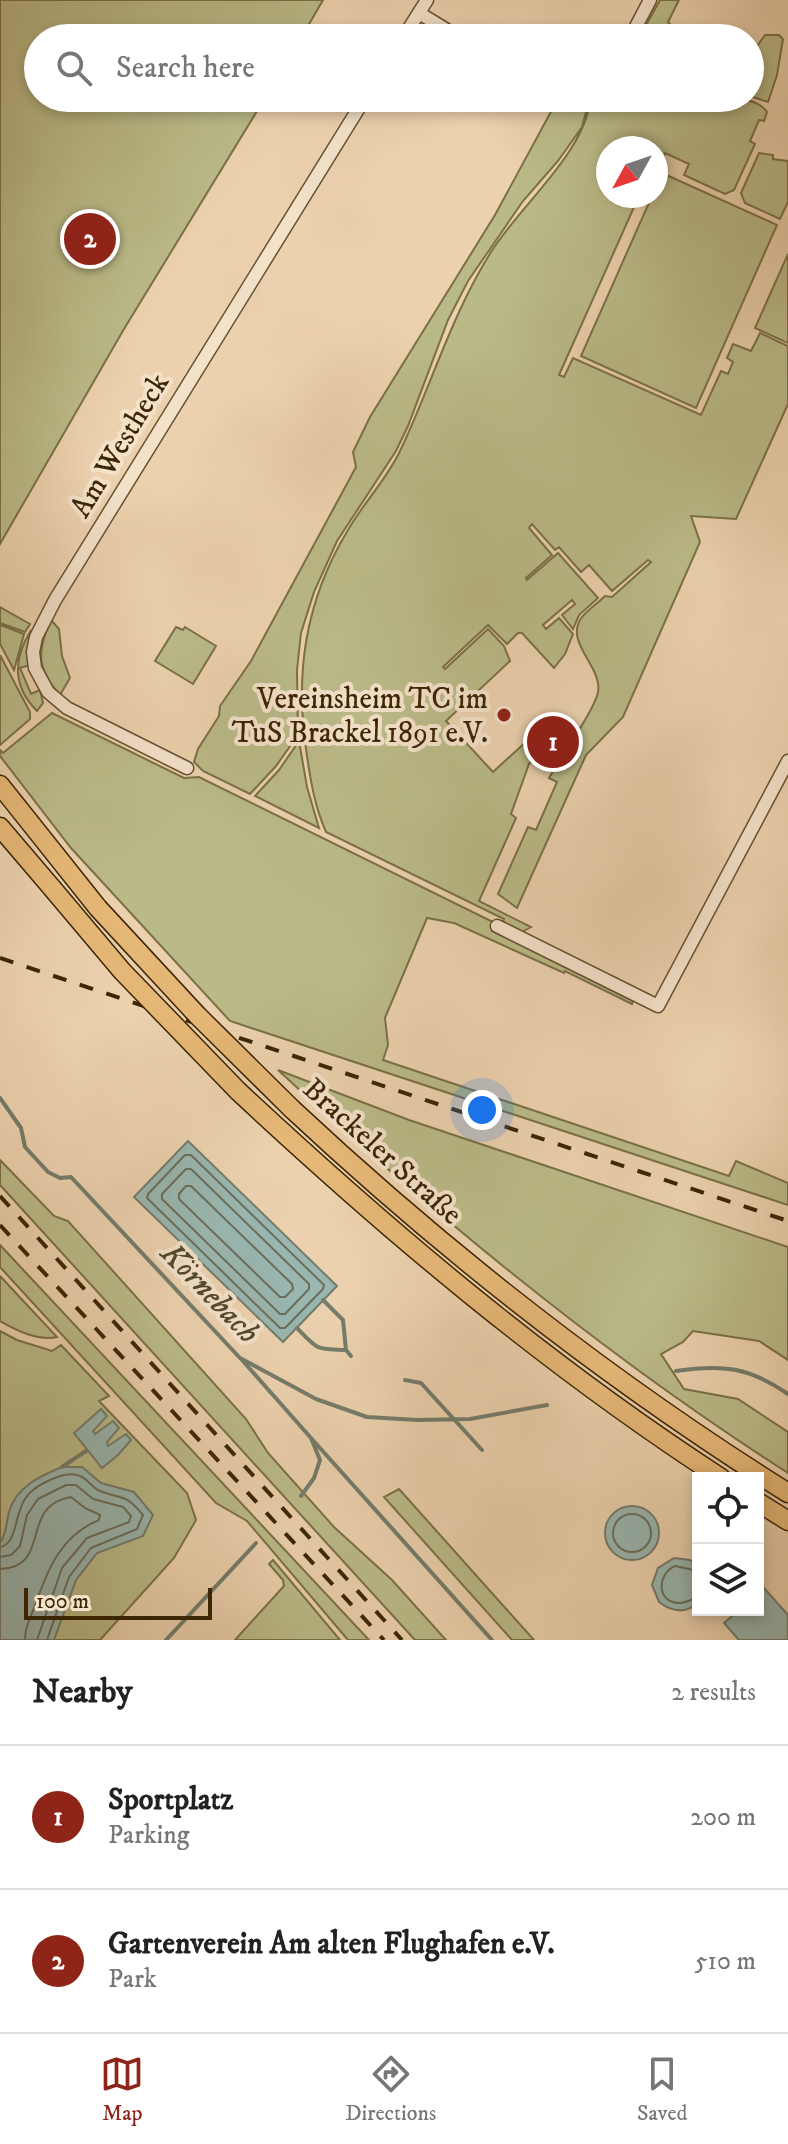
<!DOCTYPE html>
<html lang="en">
<head>
<meta charset="utf-8">
<style>
  :root { --surface:#fff; --page:#f2f2f2; --text:#222; --muted:#767676; --line:#e0e0e0; --accent:#8f2418 }
  body { margin:0; font-family:"IM FELL DW Pica",serif; background:var(--page); color:var(--text) }
  .controls { position:absolute; right:24px; bottom:24px; display:grid; overflow:hidden; border-radius:0px; box-shadow:0 4px 12px #0003 }
  .controls button { width:72px; height:72px; display:grid; place-items:center; padding:0; border:0; border-bottom:2px solid var(--line); background:var(--surface); color:var(--text); font:40px sans-serif }
  .compass { position:absolute; left:596px; top:136px; width:72px; height:72px; border-radius:50%; background:var(--surface); box-shadow:0 4px 12px #0003; rotate:230deg }
  .scale { position:absolute; left:24px; bottom:20px; width:188px; box-sizing:border-box; padding-left:8px; border:4px solid #3c2604; border-top:0; font-size:22px; line-height:28px; white-space:nowrap; color:#3c2604; -webkit-text-stroke:6px #f3e1ca; paint-order:stroke }
  .you { position:absolute; left:482px; top:1110px; width:28px; height:28px; margin:-20px; border:6px solid #fff; border-radius:50%; background:#1a73e8; box-shadow:0 0 0 12px #1a73e833 }
  .badge { display:grid; place-items:center; width:52px; height:52px; border-radius:50%; background:var(--accent); color:#fff; font-size:26px; font-weight:700 }
  .pin { position:absolute; translate:-50% -50%; border:4px solid #fff; box-shadow:0 2px 8px #0006 }
  .list { margin:0; padding:0; list-style:none }
  h2 { display:flex; justify-content:space-between; align-items:center; height:104px; margin:0; padding:0 32px; font-size:34px }
  h2 small { font-size:26px; font-weight:400; color:var(--muted) }
  .list li { display:grid; grid-template-columns:52px 1fr auto; gap:24px; align-items:center; box-sizing:border-box; height:144px; padding:0 32px; border-top:2px solid var(--line) }
  .list b { display:block; font-size:30px; white-space:nowrap }
  .list p { margin:0; font-size:26px; white-space:nowrap; color:var(--muted) }
  .list em { font-size:26px; font-style:normal; color:var(--muted) }
  .icon { flex:none; width:44px; height:44px; fill:none; stroke:currentColor; stroke-width:2; stroke-linecap:round; stroke-linejoin:round }
  .map { position:relative; flex:none; width:788px; height:1640px; overflow:hidden }
  .search { position:absolute; background:var(--surface); box-shadow:0 4px 12px #0003; left:24px; right:24px; top:24px; height:88px; display:flex; align-items:center; gap:20px; box-sizing:border-box; padding:0 28px; border-radius:44px; color:var(--muted); font-size:30px }
  .sheet { height:392px; background:var(--surface) }
  nav { display:flex; justify-content:space-around; align-items:center; box-sizing:border-box; height:112px; border-top:2px solid var(--line); background:var(--surface); font-size:22px; color:var(--muted) }
  nav a { display:grid; justify-items:center; gap:4px }
  nav .on { color:var(--accent) }
  .map>svg:first-child { display:block }
  .green { fill:#baba88; stroke:#7b7046; stroke-width:2 }
  .water { fill:#99b6b0; stroke:#747c6b; stroke-width:2 }
  .lines { fill:none; stroke-linecap:round; stroke-linejoin:round }
  .shore { stroke:#6a6e5a; stroke-width:2 }
  .stream { stroke:#747c6b; stroke-width:4 }
  .minor-casing { stroke:#68512e; stroke-width:15 }
  .highway-casing { stroke:#3c2604; stroke-width:21 }
  .minor { stroke:#f3e1ca; stroke-width:12 }
  .highway { stroke:#e6b877; stroke-width:18 }
  .rail { stroke:#3c2604; stroke-width:4; stroke-dasharray:14 14; stroke-linecap:butt }
  .highway-bridge-casing { stroke:#3c2604; stroke-width:21; stroke-linecap:butt }
  .highway-bridge { stroke:#e6b877; stroke-width:18 }
  .poi-dot { fill:#8f2418; stroke:#f3e1ca; stroke-width:3 }
  .labels { text-anchor:middle; stroke-width:8; stroke-linejoin:round; paint-order:stroke }
  .street-label { font-size:30px; fill:#3c2604; stroke:#f3e1ca }
  .poi-label { font-size:30px; fill:#3c2604; stroke:#f3e1ca; text-anchor:end }
  .water-label { font-size:32px; font-style:italic; fill:#534a2f; stroke:#f3e1ca }
</style>
</head>
<body>
<div class="map">
<svg width="788" height="1640" viewBox="0 0 788 1640">
  <rect width="100%" height="100%" fill="#ecd1ae"/>
  <filter id="stains"><feTurbulence type="fractalNoise" baseFrequency=".0025" numOctaves="4"/><feColorMatrix values="0 0 0 0 .2 0 0 0 0 .09 0 0 0 0 .02 0 0 0 .5 -.17"/></filter>
  <radialGradient id="worn" r=".72"><stop offset=".6" stop-color="#630" stop-opacity="0"/><stop offset="1" stop-color="#630" stop-opacity=".3"/></radialGradient>
  <path class="green" d="M0 0H323L301 38H38V98H265L124 329 0 544Z
    M660 0H679L668 22 683 38H639Z
    M765 35H779L783 39 777 75 768 102 750 96V56Z
    M598 98H637L644 102 646 98C673 101 751 87 767 112L764 121 759 120 750 141 755 144 734 190 725 194 684 175 689 164 665 153 660 163 656 161V148H608V196H639L559 375 564 377 573 358 701 415 721 371 728 374 733 362 727 358 733 344 751 351 760 333 788 346V404L736 519 691 516 700 542 623 717 586 755 517 908 498 894 528 827 536 830 557 782 549 778C560 759 595 709 598 692 603 667 563 642 582 617 589 609 598 603 605 596L612 597 651 562 648 560 612 591 589 565 581 572 559 547 555 550 532 524 529 528 552 555 526 578 527 580 558 553 598 598 579 615 573 629 562 615 575 604 572 600 543 625 546 629 559 618 573 634 565 654 554 668 522 633H518L507 644 488 625 443 667 445 669 488 629 504 646 510 661 446 721 493 772 552 718 553 726 557 730 529 764 511 814 516 818 479 901 531 927 522 932 502 924 504 919 326 832C315 807 311 783 307 756 294 675 305 601 348 530 364 502 388 478 401 449 432 383 452 314 491 252 520 206 583 154 590 102Z
    M554 106 587 108 582 127 558 161 523 201 468 281 448 320 408 426 396 451 337 541 314 592 301 633 297 670 298 735 276 766 250 794 203 771 194 762 198 749 219 716 220 706 251 661 356 467 353 452 370 417 495 215Z
    M759 153 773 155V159L788 161V202L780 219 745 203 741 193Z
    M662 173 777 225 696 408 581 356 652 196H656V188Z
    M788 254V343L755 328Z
    M0 607 30 624 25 632 0 623Z
    M51 620 59 629 62 656 70 678 60 695C37 669 36 652 51 620Z
    M0 625 24 634 14 670 0 644Z
    M176 627 183 630 185 627 216 646 193 684 155 661Z
    M30 632V665L20 668 31 694 40 690 43 703 37 711C13 687 13 660 30 632Z
    M0 655 30 712V719L0 745Z
    M52 713 184 778 199 777 495 923 492 931 633 1001 632 1004 565 971 564 973 454 923 427 918 385 1018 388 1045 383 1060 729 1176 736 1161 788 1183V1205L230 1021 71 848 0 756V750L3 753Z
    M299 741 307 787 319 828 255 796 279 770Z
    M278 1070 409 1120 788 1247V1360L759 1341 693 1331 683 1342 661 1354 684 1389 738 1399 788 1432V1473C605 1356 437 1218 278 1070Z
    M0 1160 54 1216 68 1221 246 1419 268 1453 334 1527 392 1580 446 1640H415L0 1185Z
    M0 1245 369 1640H348L247 1521 216 1503 0 1267Z
    M0 1276 57 1337C37 1341 18 1331 0 1321Z
    M0 1331 17 1340 52 1351 61 1345 109 1396 99 1401 187 1493 196 1520 174 1558 100 1640H0Z
    M399 1489 534 1640H512L384 1497Z
    M273 1560 340 1640H235L284 1586 283 1580 269 1564Z"/>
  <path class="water" d="M188 1141 337 1286 283 1342 134 1197Z
    M101 1409 107 1416 93 1431 95 1434 113 1421 119 1428 107 1442 108 1446 126 1434 131 1440 118 1455 102 1468 74 1433Z
    M62 1467H82L101 1483 134 1492 153 1515 143 1536 97 1553 76 1580 54 1640H0V1543C7 1533 6 1523 9 1512 16 1487 40 1476 62 1467Z
    M605 1533a27 27 0 1 1 54 0a27 27 0 1 1-54 0Z
    M674 1558 690 1560 698 1565V1603C685 1614 672 1612 659 1602L652 1585 658 1568Z
    M764 1588 788 1615V1640H739L724 1623 739 1610H758V1593Z"/>
  <g class="lines">
    <path class="shore" d="M185 1155H191L324 1285 323 1289 285 1328H280L147 1198 148 1194Z
      M186 1169H191L309 1284V1289L285 1314H280L162 1199V1194Z
      M186 1186H191L292 1284 293 1289 285 1297H280L179 1199V1194Z
      M613 1533a19 19 0 1 1 38 0a19 19 0 1 1-38 0Z
      M0 1547C20 1544 12 1506 33 1490 43 1482 67 1470 80 1476 88 1479 92 1488 100 1491 123 1500 125 1493 143 1515L137 1529 91 1548 69 1577 47 1640
      M0 1557 11 1555 20 1546 27 1515 38 1499 66 1485H76L93 1499 123 1507 131 1516 129 1522 87 1538 62 1568 37 1640
      M0 1569C53 1567 18 1506 71 1497L85 1508 100 1515 99 1520C62 1535 48 1568 36 1603 31 1616 25 1627 25 1640
      M698 1571 675 1566C657 1574 656 1602 679 1603 686 1603 691 1599 698 1598"/>
    <path class="stream" d="M0 1098 21 1128 25 1147 48 1172 60 1178 71 1177 240 1358 316 1399 367 1417 417 1420 470 1419 547 1405
      M323 1300 343 1320 346 1350 351 1356
      M297 1328C318 1350 315 1349 346 1350
      M242 1360 311 1438 320 1460 314 1478 301 1496
      M676 1371C722 1364 749 1367 788 1394
      M405 1380 421 1383 482 1450
      M311 1438 492 1640
      M62 1467 86 1451
      M166 1640 256 1543"/>
    <defs>
      <path id="minor" d="M419 13 460 38
        M403 38 427 0
        M630 38 650 0
        M187 768 67 708 48 692 35 668 33 652 36 637 55 600 365 98
        M497 926 658 1006 788 761"/>
      <path id="highway" d="M0 785 98 908
        M0 827 52 888
        M238 1091C389 1232 547 1365 721 1478
        M292 1109C445 1252 611 1382 788 1493
        M758 1502 788 1521"/>
    </defs>
    <use href="#minor" class="minor-casing"/>
    <use href="#highway" class="highway-casing"/>
    <use href="#minor" class="minor"/>
    <use href="#highway" class="highway"/>
    <path class="rail" d="M0 958 788 1221
      M0 1196 402 1640
      M0 1225 384 1640"/>
    <defs>
      <path id="highway-bridge" d="M52 888 122 971 238 1091
        M98 908 197 1015 292 1109"/>
    </defs>
    <use href="#highway-bridge" class="highway-bridge-casing"/>
    <use href="#highway-bridge" class="highway-bridge"/>
  </g>
  <circle class="poi-dot" cx="504" cy="715" r="8"/>
  <g class="labels">
    <g class="street-label">
      <text transform="translate(119 445) rotate(-59)" y="10">Am Westheck</text>
      <text transform="translate(383 1151) rotate(42)" y="10">Brackeler Straße</text>
    </g>
    <g class="poi-label">
      <text x="488" y="708">Vereinsheim TC im<tspan x="488" dy="34">TuS Brackel 1891 e.V.</tspan></text>
    </g>
    <g class="water-label">
      <text transform="translate(211 1292) rotate(46)" y="11">Körnebach</text>
    </g>
  </g>
  <rect width="100%" height="100%" filter="url(#stains)"/>
  <rect width="100%" height="100%" fill="url(#worn)"/>
</svg>
<div class="controls">
<button><svg class="icon" aria-label="locate" viewBox="0 0 24 24"><circle cx="12" cy="12" r="6"/><path d="M12 2v4M12 18v4M2 12h4M18 12h4"/></svg></button>
<button><svg class="icon" aria-label="layers" viewBox="0 0 24 24"><path d="M12 4l9 5-9 5-9-5zM3 14l9 5 9-5"/></svg></button>
</div>
<svg class="compass" viewBox="-18 -18 36 36"><path d="M0-13l5 13h-10z" fill="#e53935"/><path d="M0 13l5-13h-10z" fill="#767676"/></svg>
<div class="scale">100 m</div>
<div class="you"></div>
<div class="pin badge" style="left:553px;top:742px">1</div>
<div class="pin badge" style="left:90px;top:239px">2</div>
<div class="search"><svg class="icon" aria-label="search" viewBox="0 0 24 24"><circle cx="10" cy="10" r="6"/><path d="M15 15l6 6"/></svg>Search here</div>
</div>
<section class="sheet">
<h2>Nearby<small>2 results</small></h2>
<ul class="list">
<li><span class="badge">1</span><div><b>Sportplatz</b><p>Parking</p></div><em>200 m</em></li>
<li><span class="badge">2</span><div><b>Gartenverein Am alten Flughafen e.V.</b><p>Park</p></div><em>510 m</em></li>
</ul>
</section>
<nav>
<a class="on"><svg class="icon" aria-label="map" viewBox="0 0 24 24"><path d="M3 6l6-2 6 2 6-2v14l-6 2-6-2-6 2zM9 4v14M15 6v14"/></svg>Map</a>
<a><svg class="icon" aria-label="directions" viewBox="0 0 24 24"><path d="M12 3l9 9-9 9-9-9zM9 14v-3h6M13 9l2 2-2 2"/></svg>Directions</a>
<a><svg class="icon" aria-label="saved" viewBox="0 0 24 24"><path d="M7 4h10v16l-5-4-5 4z"/></svg>Saved</a>
</nav>
</body>
</html>
